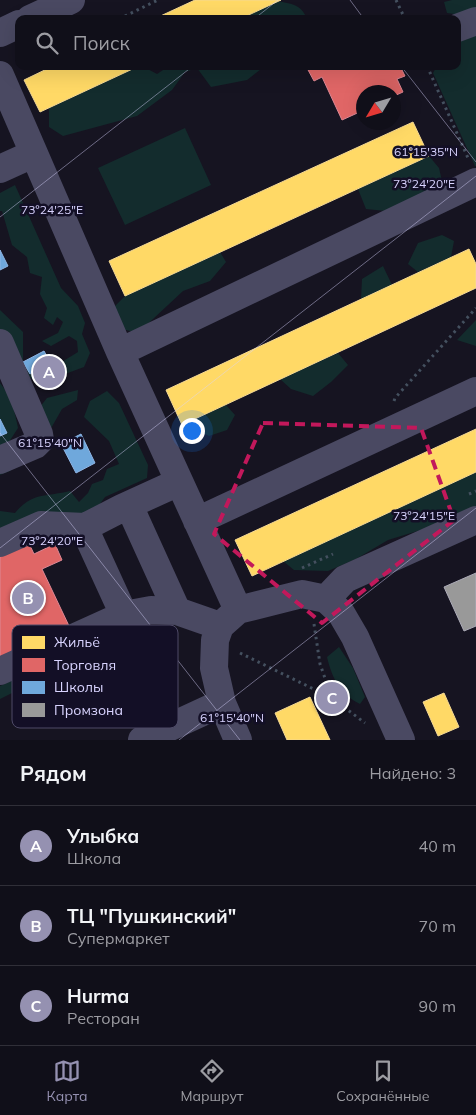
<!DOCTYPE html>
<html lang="ru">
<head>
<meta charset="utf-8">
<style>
  :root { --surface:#100f19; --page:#191822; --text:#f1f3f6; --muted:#9c9ca2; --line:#302f38; --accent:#9591b1 }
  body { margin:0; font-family:Mulish,sans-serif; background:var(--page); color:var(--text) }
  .compass { position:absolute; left:356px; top:85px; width:45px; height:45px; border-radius:50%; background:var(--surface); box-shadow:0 5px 20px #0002; rotate:232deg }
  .you { position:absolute; left:191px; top:430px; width:18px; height:18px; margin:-12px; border:4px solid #fff; border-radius:50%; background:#1a73e8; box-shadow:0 0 0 8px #1a73e833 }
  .badge { display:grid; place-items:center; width:32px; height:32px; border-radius:50%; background:var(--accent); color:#fff; font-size:16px; font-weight:700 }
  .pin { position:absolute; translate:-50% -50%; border:2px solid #fff; box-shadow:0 1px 5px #0006 }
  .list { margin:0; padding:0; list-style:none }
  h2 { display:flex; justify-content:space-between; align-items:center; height:65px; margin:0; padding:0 20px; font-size:21px }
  h2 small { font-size:16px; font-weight:400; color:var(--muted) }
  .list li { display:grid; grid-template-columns:32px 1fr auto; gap:15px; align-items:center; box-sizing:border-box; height:80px; padding:0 20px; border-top:1px solid var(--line) }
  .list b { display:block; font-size:19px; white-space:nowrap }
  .list p { margin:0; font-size:16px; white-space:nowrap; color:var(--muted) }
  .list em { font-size:16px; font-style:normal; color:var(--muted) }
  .icon { flex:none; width:28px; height:28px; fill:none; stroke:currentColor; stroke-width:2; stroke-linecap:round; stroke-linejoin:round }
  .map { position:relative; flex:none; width:476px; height:740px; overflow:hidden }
  .search { position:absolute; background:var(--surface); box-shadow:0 5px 20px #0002; left:15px; right:15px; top:15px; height:55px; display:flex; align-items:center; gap:12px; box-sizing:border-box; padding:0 18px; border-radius:10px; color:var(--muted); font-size:19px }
  .sheet { height:305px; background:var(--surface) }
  nav { display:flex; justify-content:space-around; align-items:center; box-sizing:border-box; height:70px; border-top:1px solid var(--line); background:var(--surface); font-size:14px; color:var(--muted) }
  nav a { display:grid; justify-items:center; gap:2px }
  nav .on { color:var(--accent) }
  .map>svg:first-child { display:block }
  .green { fill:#132c2d }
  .homes { fill:#ffd966; stroke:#f4d894 }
  .shops { fill:#e06666; stroke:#de8794 }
  .schools { fill:#6fa8dc; stroke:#8fb5e6 }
  .industry { fill:#999; stroke:#acabb8 }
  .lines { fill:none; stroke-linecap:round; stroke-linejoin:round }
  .path { stroke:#44505f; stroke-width:3; stroke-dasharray:2.5 4; stroke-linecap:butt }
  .minor { stroke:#4a4962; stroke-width:28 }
  .marked { fill:none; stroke:#c2185b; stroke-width:4; stroke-dasharray:10 6; stroke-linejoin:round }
  .ticks { fill:none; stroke:#d9d4ff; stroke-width:1; stroke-opacity:0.45 }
  .key { fill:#130f26; stroke:#4e4a67; stroke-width:1 }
  .key-label { font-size:14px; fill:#d9d4ff }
  .ticks-label { font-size:12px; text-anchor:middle; fill:#d9d4ff; stroke:#130f26; stroke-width:5; stroke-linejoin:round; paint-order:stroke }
</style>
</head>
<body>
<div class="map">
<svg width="476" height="740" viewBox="0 0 476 740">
  <rect width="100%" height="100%" fill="#161421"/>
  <path class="green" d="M452 0H476V8L462 15 447 13 444 2Z
    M277 1C292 4 301 4 307 19H240Z
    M476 33V166H475L433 73 437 66H457V40Z
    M139 66H142L157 74 169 66H265L247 80 211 87 197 68 185 72 172 90 137 116 63 136 49 127V108Z
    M185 128 211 185 125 225 98 168Z
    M429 156 439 168 442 181 423 197 396 212 366 209 358 189Z
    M15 185 61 288 78 306 85 323 82 334 90 353 84 367 38 384 33 379 20 375 0 336V310L23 332V362L30 374 43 367 52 368 78 352 77 341 69 336 51 346 42 341 58 333 63 322 57 317 53 325 44 318 47 308 40 294 42 277 30 273 27 257 12 245 2 211H0V193Z
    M442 235 454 241 451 257 418 272 408 264 418 243Z
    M220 252 226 262 210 281 183 291 138 333 118 328 115 306 125 296Z
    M383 266 392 285 361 299 362 279Z
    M476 320V346L457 340Z
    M338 353 348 365 331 382 313 396 291 389 280 379Z
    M0 383C11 396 15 412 18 428L7 445 26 459 10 471 0 475V436L6 433 0 419Z
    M78 390 77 400 62 409 50 430 36 412 47 398Z
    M107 391 119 403 148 465 147 478 105 497 97 508 74 518 0 536V511L15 513C32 492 46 497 70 491L79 502 88 493 92 484 103 480 107 469 119 464 109 441 84 417 90 401Z
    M226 405 235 415 227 430 209 436 199 431 196 419Z
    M476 472V507L447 522 388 540 356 559 328 571 294 570 283 561Z
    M141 623 175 698 173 716 161 718 151 706 149 685 137 670 124 672 115 664 125 659 117 642 94 653 79 667 74 659 34 678 26 686 0 699V686Z
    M339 647 353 668 365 697 360 704C340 694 332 678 327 657Z"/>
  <path class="homes" d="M195 0H281L240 19H154Z
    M53 66H139L40 112 24 80Z
    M413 122 429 156 125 296 109 261Z
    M469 249 476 264V288L182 425 166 390Z
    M476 429V472L252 576 235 540Z
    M444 693 459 727 438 736 423 702Z
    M310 697 330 740H287L275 713Z"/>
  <path class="shops" d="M311 66H400L405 76 397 79 403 92 394 96V92H364V110L342 120 322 77 314 81 307 68Z
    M26 537 34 554 55 544 62 560 42 569 70 628 0 661V549Z"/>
  <path class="schools" d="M0 250 8 266 0 270Z
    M44 351 51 363 30 374 23 362Z
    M0 419 7 433 0 436Z
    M81 434 95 463 76 473 61 444Z"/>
  <path class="industry" d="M476 573V626L464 631 444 587Z"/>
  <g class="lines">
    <path class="path" d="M396 0 405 19
      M119 19 158 0
      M427 66 468 158
      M394 401 395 398 476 308
      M469 494 476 491
      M302 568 333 554
      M314 624 320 664 332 698
      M240 653 332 698 365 723"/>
    <path class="minor" d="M30 19 71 0
      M457 28 476 21
      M0 33 19 24
      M0 75 120 352 238 610
      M0 169 33 154
      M0 343 39 434 40 440 35 445 0 460
      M120 352 476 182
      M122 508 179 482
      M197 521 476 391
      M0 543 41 525 85 527
      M326 599 345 579 476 520
      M124 615 86 532 85 527 122 508 128 507 132 512 177 611
      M0 671 124 615 151 610 177 611 220 626
      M142 740 222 703
      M238 740 222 703 214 668 215 640 220 626 238 610 302 594 326 599 341 613 355 637 401 740"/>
  </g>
  <path class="marked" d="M263 423 421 428 454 520 322 623 214 534Z"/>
  <path class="ticks" d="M350 0 364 19M254 19 278 0M401 66 476 162M0 217 193 66M0 433 240 740M0 548 476 176M179 740 476 508"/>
  <rect x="12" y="625" width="166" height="103" rx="8" class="key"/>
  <rect x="22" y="636" width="23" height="13" fill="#ffd966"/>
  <rect x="22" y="658" width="23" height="14" fill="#e06666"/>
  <rect x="22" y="681" width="23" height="13" fill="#6fa8dc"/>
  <rect x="22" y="703" width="23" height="14" fill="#999"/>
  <g class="key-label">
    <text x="54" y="647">Жильё</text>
    <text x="54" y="670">Торговля</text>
    <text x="54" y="692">Школы</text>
    <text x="54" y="715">Промзона</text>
  </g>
  <g class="ticks-label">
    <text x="426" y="156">61°15'35"N</text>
    <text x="424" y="188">73°24'20"E</text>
    <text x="52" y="214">73°24'25"E</text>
    <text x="50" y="447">61°15'40"N</text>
    <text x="424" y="520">73°24'15"E</text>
    <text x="52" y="545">73°24'20"E</text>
    <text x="232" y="722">61°15'40"N</text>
  </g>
</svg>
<svg class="compass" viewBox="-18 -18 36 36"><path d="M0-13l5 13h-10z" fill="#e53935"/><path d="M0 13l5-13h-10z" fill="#9c9ca2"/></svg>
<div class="you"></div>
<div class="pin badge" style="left:49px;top:372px">A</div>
<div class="pin badge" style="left:28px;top:598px">B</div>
<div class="pin badge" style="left:332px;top:698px">C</div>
<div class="search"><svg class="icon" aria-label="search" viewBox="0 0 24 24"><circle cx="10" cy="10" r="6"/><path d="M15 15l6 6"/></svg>Поиск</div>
</div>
<section class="sheet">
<h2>Рядом<small>Найдено: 3</small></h2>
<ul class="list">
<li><span class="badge">A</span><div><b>Улыбка</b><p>Школа</p></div><em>40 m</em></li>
<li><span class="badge">B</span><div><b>ТЦ &quot;Пушкинский&quot;</b><p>Супермаркет</p></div><em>70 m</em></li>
<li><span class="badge">C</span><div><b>Hurma</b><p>Ресторан</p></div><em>90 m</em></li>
</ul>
</section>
<nav>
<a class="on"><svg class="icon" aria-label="map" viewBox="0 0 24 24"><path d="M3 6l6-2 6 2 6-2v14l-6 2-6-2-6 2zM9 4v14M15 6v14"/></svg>Карта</a>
<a><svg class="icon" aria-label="directions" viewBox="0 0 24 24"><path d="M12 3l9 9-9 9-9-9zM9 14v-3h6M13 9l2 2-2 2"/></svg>Маршрут</a>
<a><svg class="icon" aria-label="saved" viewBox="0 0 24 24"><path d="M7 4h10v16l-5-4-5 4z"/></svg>Сохранённые</a>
</nav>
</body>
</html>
